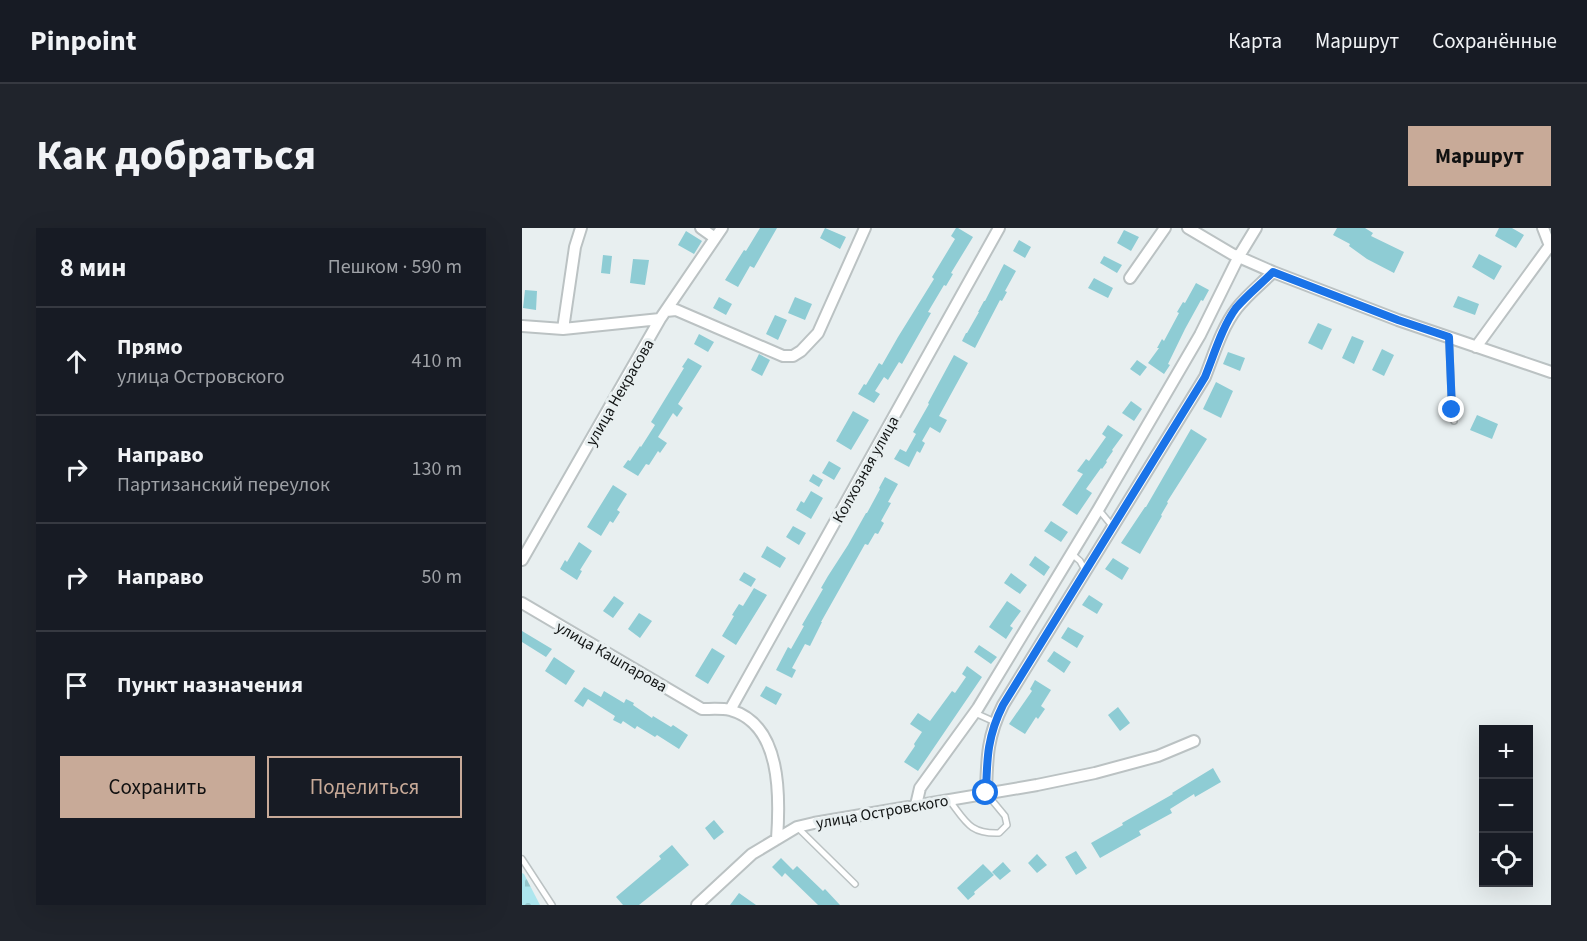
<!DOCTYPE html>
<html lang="ru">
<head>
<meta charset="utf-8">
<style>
  :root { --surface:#171b24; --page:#20242c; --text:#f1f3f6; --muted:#9ea1a6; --line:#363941; --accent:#c8aa98 }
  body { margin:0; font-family:"Source Sans 3",sans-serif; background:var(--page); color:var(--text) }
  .controls { position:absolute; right:18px; bottom:18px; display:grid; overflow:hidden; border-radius:0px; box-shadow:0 6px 24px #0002 }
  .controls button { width:54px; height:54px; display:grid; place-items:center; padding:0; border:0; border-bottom:2px solid var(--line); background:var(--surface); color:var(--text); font:30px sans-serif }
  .stop { position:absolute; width:18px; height:18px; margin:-14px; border:4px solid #1a73e8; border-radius:50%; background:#fff }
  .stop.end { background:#1a73e8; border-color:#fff; box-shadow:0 2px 6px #0008 }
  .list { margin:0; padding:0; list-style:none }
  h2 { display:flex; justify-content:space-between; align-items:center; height:78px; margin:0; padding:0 24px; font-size:26px }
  h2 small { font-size:20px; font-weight:400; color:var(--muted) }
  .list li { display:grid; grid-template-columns:39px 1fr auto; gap:18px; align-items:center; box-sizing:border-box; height:108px; padding:0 24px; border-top:2px solid var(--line) }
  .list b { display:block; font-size:22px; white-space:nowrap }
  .list p { margin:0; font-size:20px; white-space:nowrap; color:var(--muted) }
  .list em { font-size:20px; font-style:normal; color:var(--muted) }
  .actions { display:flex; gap:12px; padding:18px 24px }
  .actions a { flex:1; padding:14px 0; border:2px solid var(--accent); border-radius:0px; text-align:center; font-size:21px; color:var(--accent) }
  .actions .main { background:var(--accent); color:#111 }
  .icon { flex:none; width:33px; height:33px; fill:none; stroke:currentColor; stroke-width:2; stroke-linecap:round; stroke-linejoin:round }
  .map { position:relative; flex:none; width:1029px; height:677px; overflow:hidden; border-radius:0px }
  header { display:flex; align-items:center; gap:36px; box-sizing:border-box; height:84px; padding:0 30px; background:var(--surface); border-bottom:2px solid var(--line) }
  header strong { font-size:28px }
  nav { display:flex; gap:33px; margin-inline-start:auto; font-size:21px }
  .intro { display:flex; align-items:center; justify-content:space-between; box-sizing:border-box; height:144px; padding:0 36px }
  h1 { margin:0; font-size:42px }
  .button { padding:15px 27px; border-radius:0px; background:var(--accent); color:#111; font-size:21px; font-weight:700 }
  main { display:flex; gap:36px; padding:0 36px }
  aside { flex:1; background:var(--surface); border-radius:0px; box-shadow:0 6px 24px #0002 }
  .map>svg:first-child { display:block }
  .cemetery { fill:url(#cemetery-stones) }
  .building { fill:#8eccd4 }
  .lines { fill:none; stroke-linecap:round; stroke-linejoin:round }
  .lane-casing { stroke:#bbc2c3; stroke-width:8 }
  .street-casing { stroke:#bbc2c3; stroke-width:14 }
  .lane { stroke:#fff; stroke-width:5 }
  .street { stroke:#fff; stroke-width:10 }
  .route { stroke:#1a73e8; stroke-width:8 }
  .labels { text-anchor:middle; stroke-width:6; stroke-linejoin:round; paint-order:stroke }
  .street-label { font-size:16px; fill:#131616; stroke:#e8eff0 }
</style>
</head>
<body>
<header>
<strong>Pinpoint</strong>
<nav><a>Карта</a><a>Маршрут</a><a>Сохранённые</a></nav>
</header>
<div class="intro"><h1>Как добраться</h1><a class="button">Маршрут</a></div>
<main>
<aside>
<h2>8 мин<small>Пешком · 590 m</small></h2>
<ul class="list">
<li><svg class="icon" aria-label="ahead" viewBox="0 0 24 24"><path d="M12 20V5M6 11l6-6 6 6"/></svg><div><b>Прямо</b><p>улица Островского</p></div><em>410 m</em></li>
<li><svg class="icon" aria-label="right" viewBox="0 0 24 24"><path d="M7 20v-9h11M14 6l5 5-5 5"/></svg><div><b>Направо</b><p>Партизанский переулок</p></div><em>130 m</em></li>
<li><svg class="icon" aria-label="right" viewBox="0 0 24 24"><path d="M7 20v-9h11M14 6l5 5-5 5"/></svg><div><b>Направо</b></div><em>50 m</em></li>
<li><svg class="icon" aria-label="arrive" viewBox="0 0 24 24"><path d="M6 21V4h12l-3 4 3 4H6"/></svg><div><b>Пункт назначения</b></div></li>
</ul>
<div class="actions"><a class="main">Сохранить</a><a>Поделиться</a></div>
</aside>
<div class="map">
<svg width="1029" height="677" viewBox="0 0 1029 677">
  <defs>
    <pattern id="cemetery-stones" width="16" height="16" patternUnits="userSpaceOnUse" patternTransform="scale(1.5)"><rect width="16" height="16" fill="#ade6ee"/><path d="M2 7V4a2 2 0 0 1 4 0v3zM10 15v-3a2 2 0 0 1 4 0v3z" fill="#94c5cb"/></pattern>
  </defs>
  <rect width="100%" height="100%" fill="#e8eff0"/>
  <path class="cemetery" d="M0 645 2 646 18 677H0Z"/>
  <path class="building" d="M238 0H255L232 40 228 38 216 59 203 52 222 22 224 23Z
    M303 0 324 9 318 21 298 10Z
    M434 0H436L451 9 429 45 431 46 424 58 422 57 406 84 409 85 380 136 377 134 366 152 362 149 353 163 358 166 352 175 336 166 342 156 344 157 357 135 360 137 376 109 412 51 410 49 433 11 429 8Z
    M815 0H843L851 5 849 8 882 24 872 45 845 31 827 18 828 16 811 7Z
    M977 0H990L1002 7 994 20 973 8Z
    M602 2 617 9 609 23 595 15Z
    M164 3 180 13 172 26 156 17Z
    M497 12 509 19 503 30 491 23Z
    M957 26 980 38 972 52 950 39Z
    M81 27 90 28 88 46 79 45Z
    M582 28 600 37 595 45 578 35Z
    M111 31 127 32 123 57 108 55Z
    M482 36 494 43 483 63 485 64 480 73 478 72 453 120 440 113 444 105H445L457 84H456L462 73H463Z
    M572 50 591 60 586 70 566 60Z
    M674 55 687 62 681 73 679 72 663 101 646 136 648 137 642 146 626 135 637 120H635L640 111 642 113 657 85 655 84 661 74 663 75Z
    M3 62 15 63 14 82 1 80Z
    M936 68 957 76 953 87 931 79Z
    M197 69 210 76 204 87 191 80Z
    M273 69 290 76 283 92 266 85Z
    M253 87 265 92 256 112 244 106Z
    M796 95 810 101 800 122 786 115Z
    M177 106 192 114 186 124 172 116Z
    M830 108 842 113 832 136 820 130Z
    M860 121 872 127 862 148 850 142Z
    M706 124 723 130 718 143 701 136Z
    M237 126 248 132 240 148 229 142Z
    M432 127 446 135 417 188 425 192 418 205 408 199 400 213 403 215 398 225 395 223 387 239 372 231 378 221 384 224 394 206 391 204 407 176 406 175Z
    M166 130 180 138 156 176 161 180 155 189 151 185 136 209 145 215 138 225 136 223 127 237 124 236 116 248 101 239 106 232 108 233 118 218 119 219 133 197 129 194 162 140 160 139Z
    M615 132 625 139 618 148 608 141Z
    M694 154 711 163 699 190 681 181Z
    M609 173 620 181 612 193 600 185Z
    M331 183 347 192 329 222 314 213Z
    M955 187 976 196 970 211 948 202Z
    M586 197 601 207 590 222 591 223 584 233 585 234 580 241 579 240 564 261 570 265 555 287 540 277 561 246 555 243 564 231 567 233 584 209 580 206Z
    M669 201 685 211 645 274 646 275 639 287 640 288 618 326 599 315 623 279H624Z
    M307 233 319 240 312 252 300 245Z
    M291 246 301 252 297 259 287 253Z
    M363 249 376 256 366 274 369 275 359 293 362 295 356 306 353 305 346 317 343 316 299 394H300L288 418 283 416 270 440 274 442 270 450 254 442 266 419 269 421 282 398 280 397 301 361 299 360 306 348 326 317 344 285H345L358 261 357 260Z
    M91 257 105 266 95 282 98 284 91 295 88 293 79 308 65 299Z
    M289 263 301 270 289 291 274 282 279 273 282 275Z
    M529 293 546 304 539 314 522 303Z
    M271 298 284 305 277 317 264 309Z
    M57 314 70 323 58 342 60 343 55 352 38 341 43 332 45 334Z
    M245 318 264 330 258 340 239 329Z
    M513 328 528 339 522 348 507 337Z
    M591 330 607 340 600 352 583 341Z
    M222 344 234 351 229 359 217 352Z
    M489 345 505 357 498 366 482 355Z
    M232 360 245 367 214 417 200 408 212 388 210 387 217 376 221 378Z
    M567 367 581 376 575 386 560 377Z
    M92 368 102 375 91 390 81 383Z
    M485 373 499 383 488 398 491 400 484 411 467 399Z
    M117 385 130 393 118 410 106 401Z
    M546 399 562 408 555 420 539 410Z
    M0 403 30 421 24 429 0 414Z
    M457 417 475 429 469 436 452 424Z
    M190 420 203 428 186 456 173 448Z
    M532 423 549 434 542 445 525 433Z
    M32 429 53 443 44 457 23 443Z
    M445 438 460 449 396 543 382 534 393 518 392 516 400 504 388 496 396 485 408 493 430 463 433 465 444 449 440 446Z
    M513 452 529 462 519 478 523 481 516 491 514 489 503 506 487 496 510 463 508 461Z
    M244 458 260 466 254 477 238 468Z
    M62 459 79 469 82 463 102 475 104 471 112 475 111 477 130 490 131 488 149 499 151 497 166 507 157 521 135 507 133 509 115 498 113 501 101 493 99 496 91 492 93 488 66 471 61 479 52 473Z
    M596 479 608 495 598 503 586 487Z
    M691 540 699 554 673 569 672 566 648 581 650 585 617 603 619 607 578 630 569 615 601 597 600 595 651 566 650 565Z
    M192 592 202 604 192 612 183 600Z
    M150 617 167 637 117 677H101L94 669 139 631 137 628Z
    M554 623 565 640 554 647 543 629Z
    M515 626 525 637 515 645 506 635Z
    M259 630 271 642 275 638 301 663 303 661 318 677H296L263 645 260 649 250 639Z
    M481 634 489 643 478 652 470 644Z
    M461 636 472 647 452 664 453 666 446 672 435 660Z
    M217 665 234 677H208Z"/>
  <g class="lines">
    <defs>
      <path id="lane" d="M927 109 930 182 932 193
        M577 282 591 299
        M550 326 558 333 563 342
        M453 485 473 494
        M428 573C444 594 448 606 477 605L485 597 483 588 464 565
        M275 599 333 656
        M0 631 30 677"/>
      <path id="street" d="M179 0 193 10
        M666 0 710 26 751 44 876 92 1029 144
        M1021 0 1028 18
        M608 50 643 0
        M144 83 154 82 261 128H271L279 123 296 105 343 0
        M0 98 41 101 138 91
        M41 101 53 19 59 0
        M954 119 1029 16
        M0 332 138 91 200 0
        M0 375 180 481C189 481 200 480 208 482 260 496 258 569 255 611
        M208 482 477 0
        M464 565C465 530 465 509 481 477L683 149C692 126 700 99 715 80 725 67 739 56 751 44
        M394 577 398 560 456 480 576 282 678 107 717 28 734 0
        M175 677 230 626 275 599 292 595 515 557 573 545 636 528 672 513"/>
    </defs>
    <use href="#lane" class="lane-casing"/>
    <use href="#street" class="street-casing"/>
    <use href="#lane" class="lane"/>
    <use href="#street" class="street"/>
  </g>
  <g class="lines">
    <path class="route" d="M464 565C465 531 465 509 481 477L683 149C692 127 700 99 714 80 725 67 739 56 751 44L876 92 927 109 930 182"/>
  </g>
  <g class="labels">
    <g class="street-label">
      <text transform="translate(97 164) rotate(-60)" y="6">улица Некрасова</text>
      <text transform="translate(343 241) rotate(-61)" y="6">Колхозная улица</text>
      <text transform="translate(90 428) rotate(30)" y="6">улица Кашпарова</text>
      <text transform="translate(360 583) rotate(-10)" y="6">улица Островского</text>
    </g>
  </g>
</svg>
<div class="controls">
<button>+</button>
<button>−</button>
<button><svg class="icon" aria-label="locate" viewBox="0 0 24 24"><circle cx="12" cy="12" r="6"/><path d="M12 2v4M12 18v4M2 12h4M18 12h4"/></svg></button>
</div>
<div class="stop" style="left:464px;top:565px"></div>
<div class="stop end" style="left:930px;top:182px"></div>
</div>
</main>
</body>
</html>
